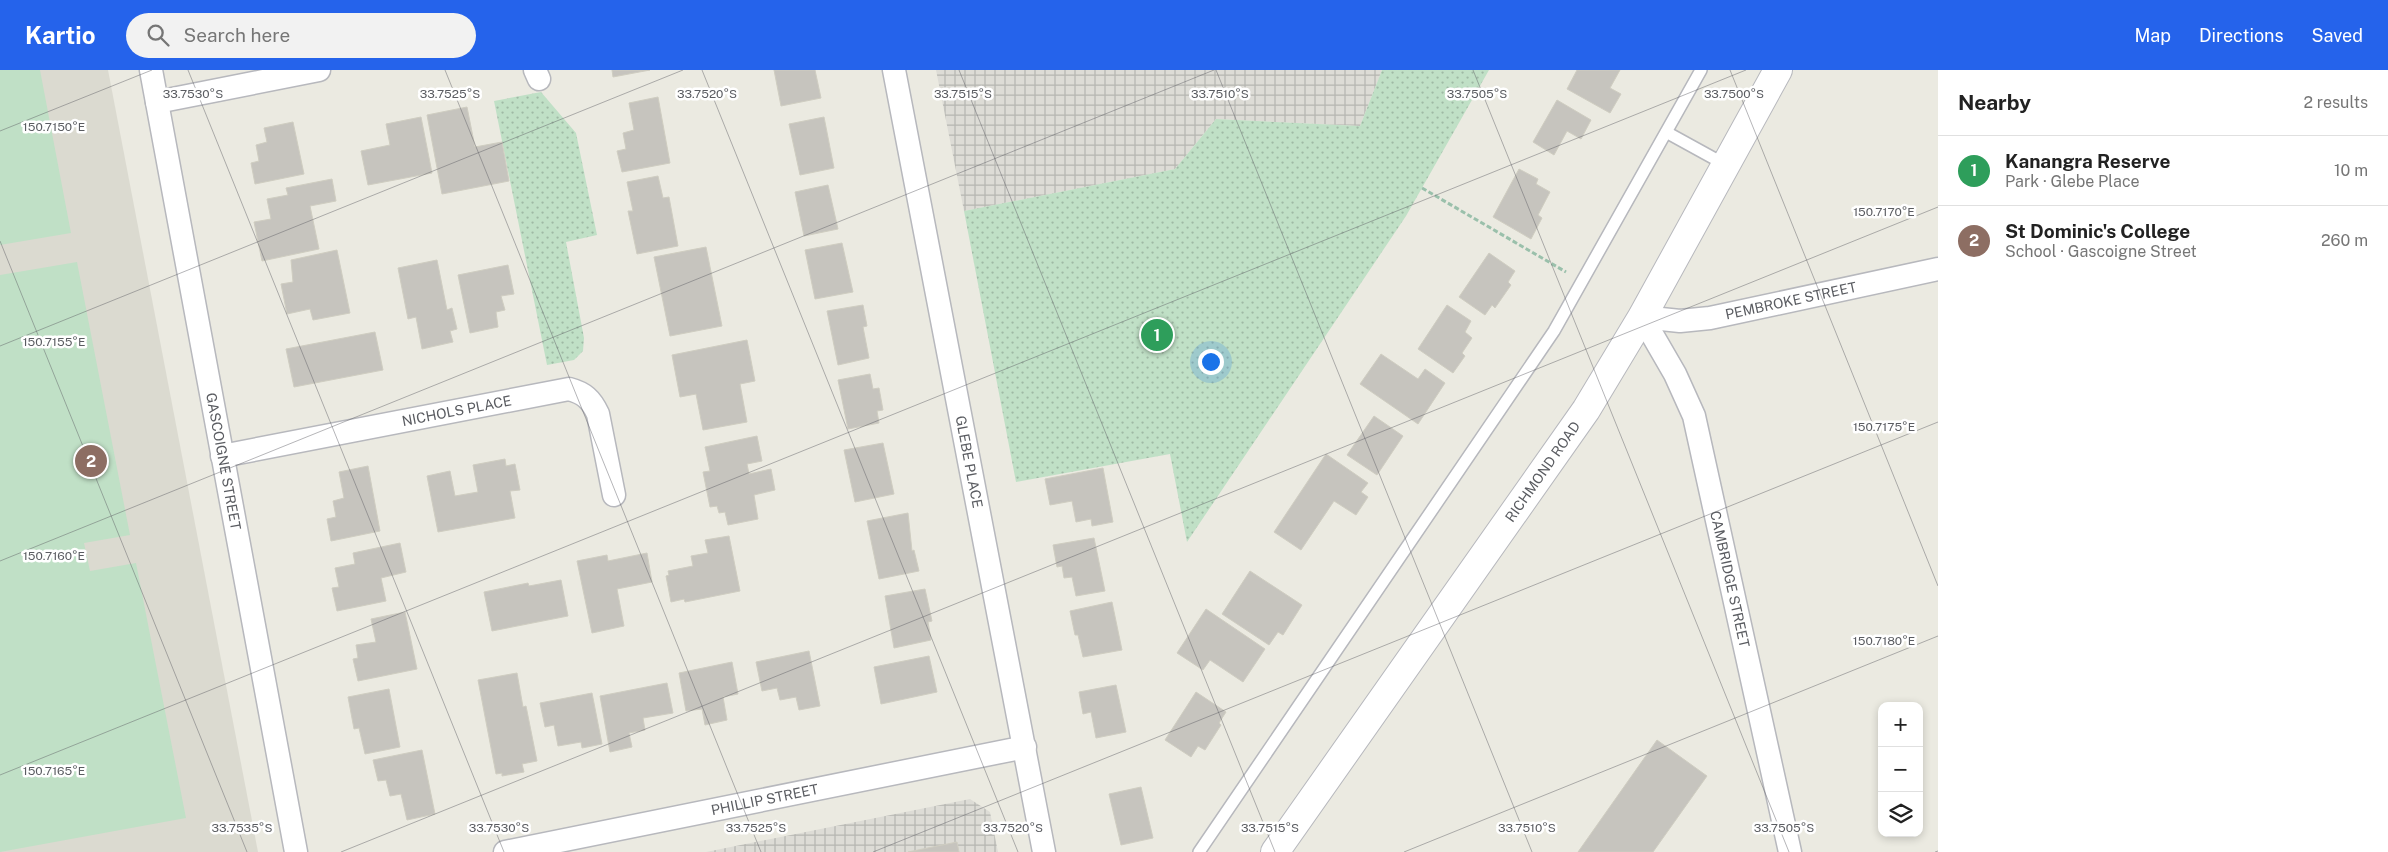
<!DOCTYPE html>
<html lang="en">
<head>
<meta charset="utf-8">
<style>
  :root { --surface:#fff; --page:#f2f2f2; --text:#222; --muted:#767676; --line:#e0e0e0; --accent:#2563eb }
  body { margin:0; font-family:"Public Sans",sans-serif; background:var(--page); color:var(--text) }
  .controls { position:absolute; right:15px; bottom:15px; display:grid; overflow:hidden; border-radius:10px; box-shadow:0 2px 8px #0003 }
  .controls button { width:45px; height:45px; display:grid; place-items:center; padding:0; border:0; border-bottom:1px solid var(--line); background:var(--surface); color:var(--text); font:25px sans-serif }
  .you { position:absolute; left:1210px; top:291px; width:18px; height:18px; margin:-12px; border:4px solid #fff; border-radius:50%; background:#1a73e8; box-shadow:0 0 0 8px #1a73e833 }
  .badge { display:grid; place-items:center; width:32px; height:32px; border-radius:50%; background:var(--accent); color:#fff; font-size:16px; font-weight:700 }
  .pin { position:absolute; translate:-50% -50%; border:2px solid #fff; box-shadow:0 1px 5px #0006 }
  .list { margin:0; padding:0; list-style:none }
  h2 { display:flex; justify-content:space-between; align-items:center; height:65px; margin:0; padding:0 20px; font-size:21px }
  h2 small { font-size:16px; font-weight:400; color:var(--muted) }
  .list li { display:grid; grid-template-columns:32px 1fr auto; gap:15px; align-items:center; box-sizing:border-box; height:70px; padding:0 20px; border-top:1px solid var(--line) }
  .list b { display:block; font-size:19px; white-space:nowrap }
  .list p { margin:0; font-size:16px; white-space:nowrap; color:var(--muted) }
  .list em { font-size:16px; font-style:normal; color:var(--muted) }
  .icon { flex:none; width:28px; height:28px; fill:none; stroke:currentColor; stroke-width:2; stroke-linecap:round; stroke-linejoin:round }
  .map { position:relative; flex:none; width:1938px; height:782px; overflow:hidden }
  header { display:flex; align-items:center; gap:30px; box-sizing:border-box; height:70px; padding:0 25px; background:var(--accent); color:#fff }
  header strong { font-size:24px }
  nav { display:flex; gap:28px; margin-inline-start:auto; font-size:18px }
  .search { width:350px; height:45px; background:var(--page); display:flex; align-items:center; gap:12px; box-sizing:border-box; padding:0 18px; border-radius:28px; color:var(--muted); font-size:19px }
  main { display:flex }
  aside { flex:1; background:var(--surface) }
  .map>svg:first-child { display:block }
  .industrial { fill:url(#industrial-grid) }
  .education { fill:#dbdad0 }
  .grass { fill:url(#grass-dots) }
  .garden { fill:#c0e0c6 }
  .building { fill:#c6c4be; stroke:#cfcdc1 }
  .lines { fill:none; stroke-linecap:round; stroke-linejoin:round }
  .service-casing { stroke:#b7b8bd; stroke-width:14 }
  .minor-casing { stroke:#b7b8bd; stroke-width:25 }
  .tertiary-casing { stroke:#b7b8bd; stroke-width:30 }
  .path { stroke:#9ac0ab; stroke-width:3; stroke-dasharray:5 2.5; stroke-linecap:butt }
  .service { stroke:#fff; stroke-width:11 }
  .minor { stroke:#fff; stroke-width:22 }
  .tertiary { stroke:#fff; stroke-width:28 }
  .ticks { fill:none; stroke:#5a5c61; stroke-width:1; stroke-opacity:0.45 }
  .labels { text-anchor:middle; stroke-width:5; stroke-linejoin:round; paint-order:stroke }
  .street-label { font-size:14px; fill:#5a5c61; stroke:#fff }
  .ticks-label { font-size:12px; text-anchor:middle; fill:#5a5c61; stroke:#fff; stroke-width:5; stroke-linejoin:round; paint-order:stroke }
</style>
</head>
<body>
<header>
<strong>Kartio</strong>
<div class="search"><svg class="icon" aria-label="search" viewBox="0 0 24 24"><circle cx="10" cy="10" r="6"/><path d="M15 15l6 6"/></svg>Search here</div>
<nav><a>Map</a><a>Directions</a><a>Saved</a></nav>
</header>
<main>
<div class="map">
<svg width="1938" height="782" viewBox="0 0 1938 782">
  <defs>
    <pattern id="industrial-grid" width="8" height="8" patternUnits="userSpaceOnUse" patternTransform="scale(1.25)"><rect width="8" height="8" fill="#dddcd6"/><path d="M0 4h8M4 0v8" fill="none" stroke="#b6b6b1"/></pattern>
    <pattern id="grass-dots" width="8" height="8" patternUnits="userSpaceOnUse" patternTransform="scale(1.25)"><rect width="8" height="8" fill="#c0e0c6"/><path d="M2 2h.1M6 6h.1" fill="none" stroke="#9fb9a4" stroke-width="1.8" stroke-linecap="round"/></pattern>
  </defs>
  <rect width="100%" height="100%" fill="#ebeae1"/>
  <path class="industrial" d="M936 0H1382L1360 56 1216 49 1175 99 964 141Z
    M970 729 990 742 998 782H706Z"/>
  <path class="education" d="M0 0H108L258 782H0Z"/>
  <path class="grass" d="M1382 0H1489L1406 146 1187 472 1170 384 1016 412 964 141 1175 99 1216 49 1360 56Z
    M541 22 576 63 597 165 566 172 584 268 583 281 574 290 547 295 494 31Z"/>
  <path class="garden" d="M0 0H40L71 163 0 175Z
    M77 192 130 465 84 473 90 501 136 493 186 748 0 782V205Z"/>
  <path class="building" d="M612 0H650L613 7Z
    M774 0H815L821 28 781 36Z
    M1577 0H1620L1610 18 1621 24 1610 43 1567 19Z
    M658 27 670 93 622 102 617 81 626 79 623 63 634 60 629 33Z
    M1557 30 1591 50 1581 69 1567 61 1554 85 1533 72Z
    M467 37 475 77 502 72 509 111 442 124 427 45Z
    M421 47 432 103 368 115 361 81 390 75 386 54Z
    M824 47 834 98 800 105 789 54Z
    M293 52 304 104 255 114 251 93 259 91 256 75 267 72 264 58Z
    M1519 99 1538 109 1536 114 1550 122 1538 145 1542 148 1531 169 1493 147Z
    M658 106 663 128 669 127 678 176 637 184 628 141H633L627 112Z
    M332 109 336 131 310 136 319 179 262 191 254 152 271 149 267 129 288 125 286 118Z
    M828 115 838 159 804 166 795 122Z
    M842 173 853 222 815 229 805 180Z
    M706 177 722 256 670 266 654 187Z
    M337 180 350 243 313 250 310 239 287 244 281 214 293 212 291 190Z
    M1489 183 1515 201 1508 212 1511 215 1495 238 1492 235 1485 245 1459 227Z
    M437 190 447 240 452 238 457 259 450 261 453 272 422 279 416 247 408 249 398 198Z
    M508 195 514 224 501 226 505 240 496 242 498 257 470 263 458 205Z
    M863 235 867 256 863 257 869 288 838 295 827 241Z
    M1447 235 1471 251 1465 262 1472 268 1462 283 1465 286 1453 303 1418 279Z
    M375 262 383 300 294 317 286 279Z
    M747 270 755 311 740 314 747 352 703 360 696 324 680 327 672 285Z
    M1381 284 1418 309 1425 299 1445 313 1418 354 1360 314Z
    M870 304 873 319 879 318 883 340 877 341 879 353 848 359 838 310Z
    M1374 346 1403 366 1377 405 1347 385Z
    M757 366 762 391 747 394 749 404 771 399 775 420 754 425 758 449 728 455 725 442 719 443 717 436 710 437 703 402 710 401 705 377Z
    M883 373 894 424 855 432 844 380Z
    M1326 384 1368 413 1361 422 1368 427 1356 445 1334 431 1301 480 1274 462Z
    M505 389 506 396 515 394 520 420 510 421 515 448 438 462 427 406 450 401 455 426 478 422 473 395Z
    M368 396 380 461 331 471 327 449 336 447 333 431 344 428 339 402Z
    M1103 398 1113 452 1092 456 1091 449 1076 452 1072 431 1050 435 1045 409Z
    M908 443 912 481 914 480 919 501 879 509 867 451Z
    M729 466 740 521 685 532 684 529 671 532 666 506 669 505 668 501 693 496 691 486 708 483 705 470Z
    M1094 468 1105 521 1076 526 1072 507 1064 508 1062 496 1057 497 1053 475Z
    M400 473 406 502 381 508 386 531 337 541 332 518 339 517 335 498 355 494 353 483Z
    M647 483 652 512 617 519 624 556 592 563 577 491 607 485 608 491Z
    M1250 501 1302 535 1283 565 1278 562 1269 575 1222 544Z
    M561 510 568 546 492 561 484 522 528 513 529 516Z
    M925 519 932 551 928 552 931 570 894 578 885 526Z
    M1112 532 1122 580 1083 587 1078 565H1075L1070 541Z
    M1206 539 1265 579 1243 612 1210 590 1203 600 1177 583Z
    M405 542 417 599 358 611 353 589 358 588 356 575 376 572 371 549Z
    M809 581 820 636 799 640 796 627 780 630 777 618 762 621 756 592Z
    M929 586 937 622 881 634 874 597Z
    M732 592 738 624 723 627 727 650 705 655 702 639 686 641 679 603Z
    M517 603 523 637 526 636 537 691 522 694 524 702 502 706V703L496 704 478 610Z
    M667 613 673 643 643 648 645 660 629 663 632 677 610 682 600 626Z
    M1116 615 1126 662 1096 668 1091 642 1083 644 1079 622Z
    M389 619 400 677 365 684 359 658 354 659 348 627Z
    M1196 622 1226 642 1219 653 1221 655 1205 680 1198 676 1191 687 1165 670Z
    M592 623 602 674 582 678 581 672 558 676 554 655 545 657 540 633Z
    M1657 670 1707 706 1653 782H1578Z
    M422 680 435 744 407 750 401 724 390 726 386 710 378 711 373 690Z
    M1141 717 1153 768 1121 775 1109 724Z
    M957 772 959 782H908Z"/>
  <g class="lines">
    <defs>
      <path id="service" d="M1666 62 1726 95
        M1199 782 1554 261 1701 0"/>
      <g id="minor">
        <path id="s1" d="M151 0 296 782"/>
        <path d="M535 0 539 9"/>
        <path id="s2" d="M894 0 1044 782"/>
        <path d="M157 32 319 0"/>
        <path id="s3" d="M1642 247 1675 304 1694 346 1790 782"/>
        <path id="s4" d="M1642 247 1680 251 1710 248 1938 199"/>
        <path id="s5" d="M222 386 569 319C584 323 591 329 598 344L614 425"/>
        <path id="s6" d="M505 782 1025 677"/>
      </g>
      <g id="tertiary">
        <path id="s7" d="M1275 782 1586 340 1642 247 1778 0"/>
      </g>
    </defs>
    <use href="#service" class="service-casing"/>
    <use href="#minor" class="minor-casing"/>
    <use href="#tertiary" class="tertiary-casing"/>
    <path class="path" d="M1422 118 1566 202"/>
    <use href="#service" class="service"/>
    <use href="#minor" class="minor"/>
    <use href="#tertiary" class="tertiary"/>
  </g>
  <path class="ticks" d="M188 0 504 782M445 0 761 782M702 0 1018 782M959 0 1275 782M1216 0 1532 782M1473 0 1789 782M1730 0 1938 516M0 61 152 0M0 171 247 782M0 276 683 0M0 491 1214 0M0 705 1746 0M341 782 1938 137M873 782 1938 352M1404 782 1938 566M1935 782 1938 781"/>
  <g class="labels">
    <g class="street-label">
      <text dy="5" stroke="none"><textPath href="#s4" startOffset="151">PEMBROKE STREET</textPath></text>
      <text dy="5" stroke="none"><textPath href="#s5" startOffset="239">NICHOLS PLACE</textPath></text>
      <text dy="5" stroke="none"><textPath href="#s1" startOffset="398">GASCOIGNE STREET</textPath></text>
      <text dy="5" stroke="none"><textPath href="#s2" startOffset="399">GLEBE PLACE</textPath></text>
      <text dy="5" stroke="none"><textPath href="#s7" startOffset="465">RICHMOND ROAD</textPath></text>
      <text dy="5" stroke="none"><textPath href="#s3" startOffset="279">CAMBRIDGE STREET</textPath></text>
      <text dy="5" stroke="none"><textPath href="#s6" startOffset="265">PHILLIP STREET</textPath></text>
    </g>
  </g>
  <g class="ticks-label">
    <text x="193" y="28">33.7530°S</text>
    <text x="450" y="28">33.7525°S</text>
    <text x="707" y="28">33.7520°S</text>
    <text x="963" y="28">33.7515°S</text>
    <text x="1220" y="28">33.7510°S</text>
    <text x="1477" y="28">33.7505°S</text>
    <text x="1734" y="28">33.7500°S</text>
    <text x="54" y="61">150.7150°E</text>
    <text x="1884" y="146">150.7170°E</text>
    <text x="54" y="276">150.7155°E</text>
    <text x="1884" y="361">150.7175°E</text>
    <text x="54" y="490">150.7160°E</text>
    <text x="1884" y="575">150.7180°E</text>
    <text x="54" y="705">150.7165°E</text>
    <text x="242" y="762">33.7535°S</text>
    <text x="499" y="762">33.7530°S</text>
    <text x="756" y="762">33.7525°S</text>
    <text x="1013" y="762">33.7520°S</text>
    <text x="1270" y="762">33.7515°S</text>
    <text x="1527" y="762">33.7510°S</text>
    <text x="1784" y="762">33.7505°S</text>
  </g>
</svg>
<div class="controls">
<button>+</button>
<button>−</button>
<button><svg class="icon" aria-label="layers" viewBox="0 0 24 24"><path d="M12 4l9 5-9 5-9-5zM3 14l9 5 9-5"/></svg></button>
</div>
<div class="you"></div>
<div class="pin badge" style="left:1157px;top:265px;background:#2e9e5b">1</div>
<div class="pin badge" style="left:91px;top:391px;background:#8d6e63">2</div>
</div>
<aside>
<h2>Nearby<small>2 results</small></h2>
<ul class="list">
<li><span class="badge" style="background:#2e9e5b">1</span><div><b>Kanangra Reserve</b><p>Park · Glebe Place</p></div><em>10 m</em></li>
<li><span class="badge" style="background:#8d6e63">2</span><div><b>St Dominic's College</b><p>School · Gascoigne Street</p></div><em>260 m</em></li>
</ul>
</aside>
</main>
</body>
</html>
